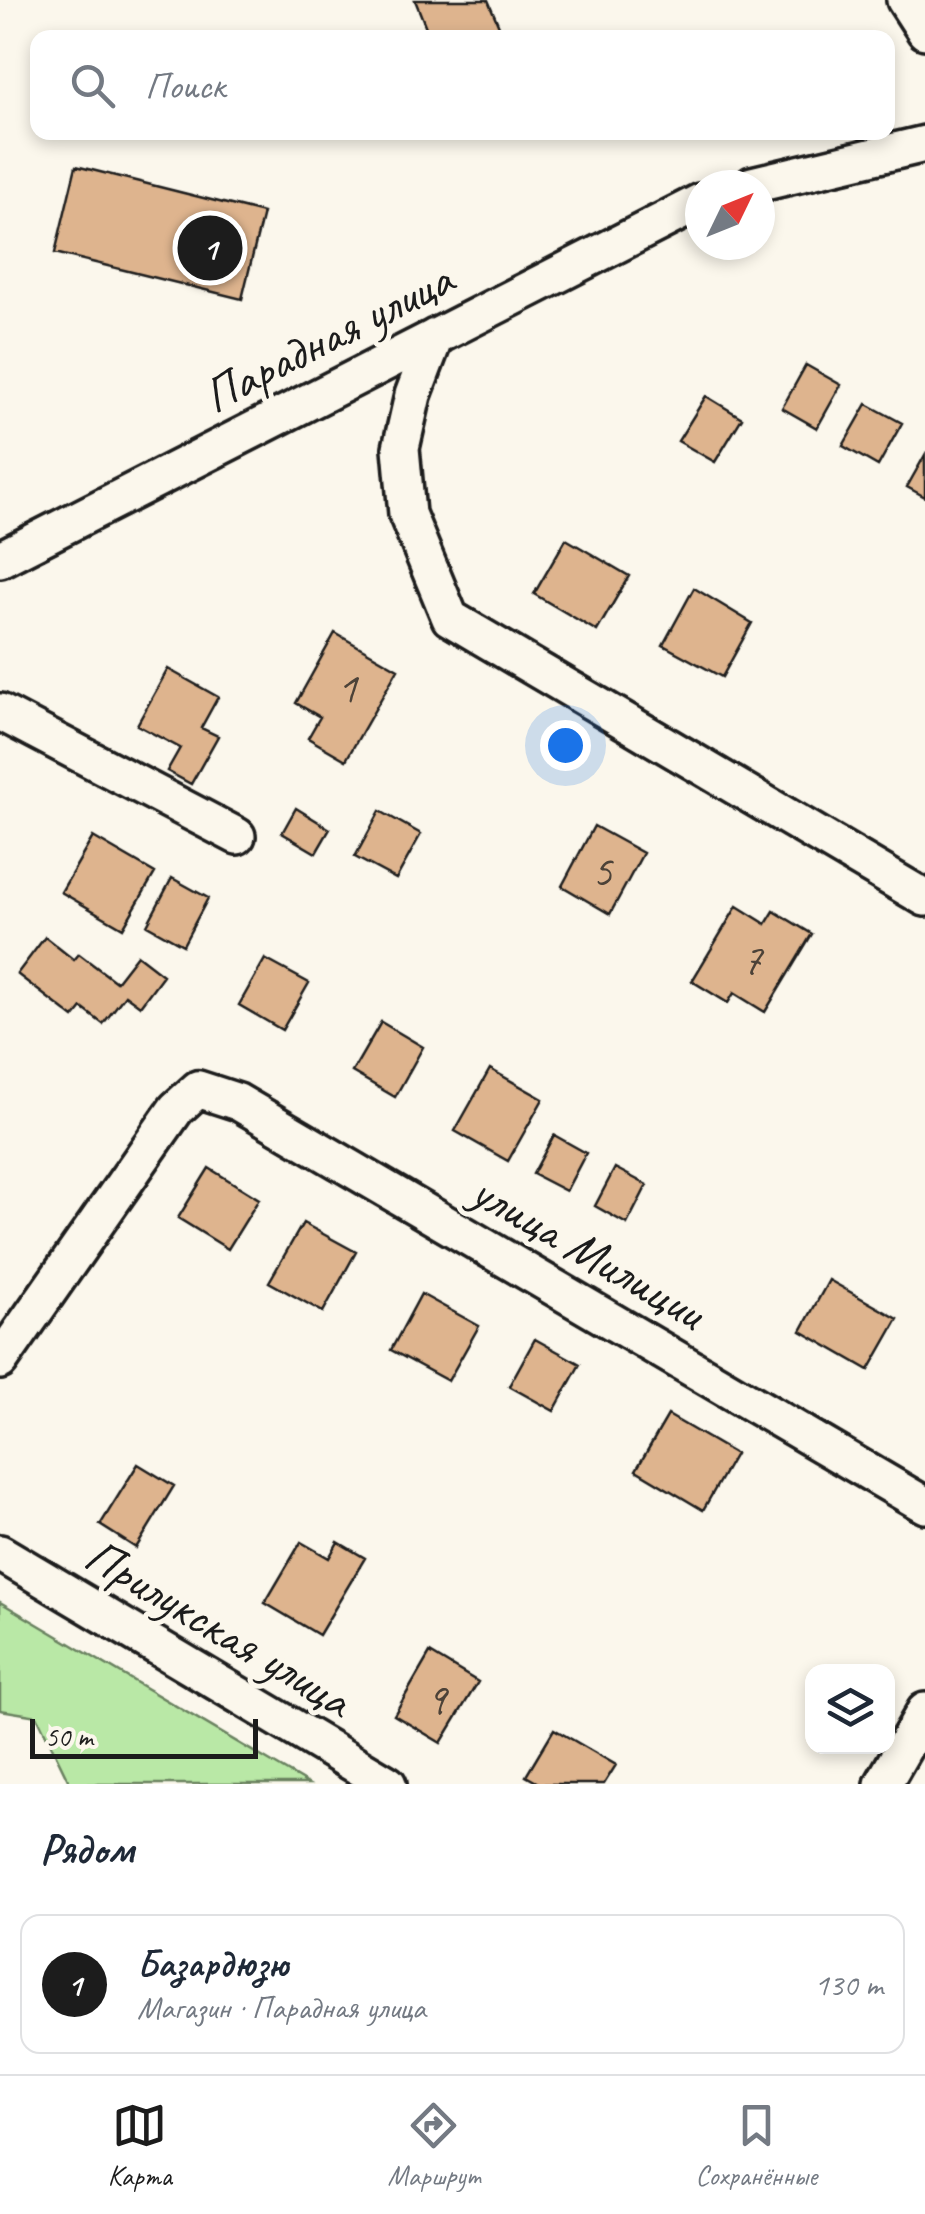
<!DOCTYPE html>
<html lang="ru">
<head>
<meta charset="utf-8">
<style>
  :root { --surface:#fff; --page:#f2f2f3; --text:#1f2937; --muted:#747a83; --line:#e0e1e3; --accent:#1c1c1c }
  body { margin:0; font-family:Caveat,sans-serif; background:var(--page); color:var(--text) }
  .controls { position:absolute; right:30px; bottom:30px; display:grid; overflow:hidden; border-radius:20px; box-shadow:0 5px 15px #0003 }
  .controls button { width:90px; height:90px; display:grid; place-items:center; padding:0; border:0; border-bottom:2px solid var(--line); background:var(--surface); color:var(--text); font:50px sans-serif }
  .compass { position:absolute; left:685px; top:170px; width:90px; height:90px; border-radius:50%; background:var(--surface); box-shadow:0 5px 15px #0003; rotate:47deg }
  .scale { position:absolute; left:30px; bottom:25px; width:228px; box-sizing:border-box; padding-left:10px; border:5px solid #1c1c1c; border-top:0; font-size:28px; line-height:35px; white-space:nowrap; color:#1c1c1c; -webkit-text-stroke:8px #fbf7ec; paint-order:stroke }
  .you { position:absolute; left:565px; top:745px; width:35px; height:35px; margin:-25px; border:8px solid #fff; border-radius:50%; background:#1a73e8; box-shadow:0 0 0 15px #1a73e833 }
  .badge { display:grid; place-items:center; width:65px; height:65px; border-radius:50%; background:var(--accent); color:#fff; font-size:32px; font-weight:700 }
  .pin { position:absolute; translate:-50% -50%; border:5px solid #fff; box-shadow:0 2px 10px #0006 }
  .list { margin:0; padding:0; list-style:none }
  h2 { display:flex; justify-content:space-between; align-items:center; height:130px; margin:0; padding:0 40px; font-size:42px }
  h2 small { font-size:32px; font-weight:400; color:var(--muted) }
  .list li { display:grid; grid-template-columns:65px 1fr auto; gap:30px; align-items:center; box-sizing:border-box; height:140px; margin:0 20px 20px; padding:0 20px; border:2px solid var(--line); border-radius:20px }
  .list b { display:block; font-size:38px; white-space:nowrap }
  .list p { margin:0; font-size:32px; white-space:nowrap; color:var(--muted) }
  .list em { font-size:32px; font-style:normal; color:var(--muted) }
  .icon { flex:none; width:55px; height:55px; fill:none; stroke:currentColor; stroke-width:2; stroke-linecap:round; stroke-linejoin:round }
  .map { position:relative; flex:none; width:925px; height:1784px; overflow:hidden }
  .search { position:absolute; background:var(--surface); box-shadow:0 5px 15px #0003; left:30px; right:30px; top:30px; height:110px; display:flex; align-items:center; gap:25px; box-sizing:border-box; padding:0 35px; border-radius:20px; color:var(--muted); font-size:38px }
  .sheet { height:290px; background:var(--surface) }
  nav { display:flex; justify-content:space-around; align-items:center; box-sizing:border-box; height:140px; border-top:2px solid var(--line); background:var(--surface); font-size:28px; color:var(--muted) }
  nav a { display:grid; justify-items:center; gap:5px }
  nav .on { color:var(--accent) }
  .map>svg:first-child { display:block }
  .green { fill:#b9e8a6; stroke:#6a8261; stroke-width:2.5 }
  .building { fill:#deb48e; stroke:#1c1c1c; stroke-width:2.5 }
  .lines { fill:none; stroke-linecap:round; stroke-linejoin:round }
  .street-casing { stroke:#1c1c1c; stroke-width:42 }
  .street { stroke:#fbf7ec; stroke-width:35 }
  .labels { text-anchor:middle; stroke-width:10; stroke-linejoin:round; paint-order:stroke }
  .number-label { font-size:45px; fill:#4c4238 }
  .street-label { font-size:50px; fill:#1c1c1c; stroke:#fbf7ec }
</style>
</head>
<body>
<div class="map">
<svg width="925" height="1784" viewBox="0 0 925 1784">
  <rect width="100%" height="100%" fill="#fbf7ec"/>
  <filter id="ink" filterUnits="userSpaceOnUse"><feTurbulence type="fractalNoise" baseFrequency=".01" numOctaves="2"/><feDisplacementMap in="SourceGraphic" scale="20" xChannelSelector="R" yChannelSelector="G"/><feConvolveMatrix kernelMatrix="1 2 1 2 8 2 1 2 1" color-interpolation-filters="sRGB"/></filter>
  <g filter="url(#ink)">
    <path class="green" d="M0 1602 308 1784H70L37 1716 0 1710Z"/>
    <path class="building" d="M415 0H488L504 38H408L427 30Z
      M76 166 263 213 242 299 55 253Z
      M806 365 841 385 817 428 782 408Z
      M706 396 742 418 715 462 678 441Z
      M867 404 902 423 878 466 843 446Z
      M925 455V497L907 487Z
      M566 539 629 576 597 631 534 594Z
      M694 588 752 623 722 677 663 645Z
      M335 633 398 669 346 760 308 738 320 717 296 703Z
      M168 669 218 697 201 728 218 736 191 784 167 771 180 748 137 725Z
      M296 808 330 829 316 853 282 833Z
      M380 811 421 834 396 879 355 857Z
      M594 826 643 853 610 914 562 886Z
      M93 837 155 873 123 928 61 892Z
      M172 878 208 898 183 945 147 925Z
      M737 906 766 924 774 911 812 934 765 1012 734 993 728 1003 692 981Z
      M45 937 74 960 79 954 116 982 137 955 163 975 140 1006 125 995 103 1024 82 1008 74 1018 17 974Z
      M265 959 309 983 282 1030 239 1005Z
      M381 1022 423 1047 395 1097 352 1072Z
      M490 1069 543 1099 508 1161 455 1131Z
      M554 1135 586 1153 566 1191 533 1174Z
      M209 1168 259 1199 228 1249 178 1218Z
      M615 1168 647 1185 627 1224 595 1206Z
      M303 1223 356 1252 323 1312 269 1282Z
      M829 1280 898 1319 869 1370 801 1331Z
      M421 1294 479 1326 448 1381 391 1350Z
      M535 1339 580 1364 554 1411 509 1386Z
      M668 1415 735 1454 703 1510 636 1470Z
      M138 1464 174 1486 136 1548 100 1525Z
      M301 1542 329 1558 338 1542 365 1558 319 1635 265 1603Z
      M430 1653 478 1682 441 1743 394 1715Z
      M554 1729 616 1765 604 1784H540L526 1776Z"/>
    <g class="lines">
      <defs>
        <path id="street" d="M905 0 925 31
          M752 185 925 144
          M435 337 413 395 401 448 407 514 450 618 925 898
          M0 559 700 202
          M0 712 237 836
          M0 1361 176 1109 198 1089 238 1102 925 1505
          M0 1553 388 1784
          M883 1784 925 1711"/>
      </defs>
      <use href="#street" class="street-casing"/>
      <use href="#street" class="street"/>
    </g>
  </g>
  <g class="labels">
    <g class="number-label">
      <text x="347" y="702">1</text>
      <text x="602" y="886">5</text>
      <text x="752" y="974">7</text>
      <text x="436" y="1714">9</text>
    </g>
    <g class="street-label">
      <text transform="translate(327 336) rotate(-27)" y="18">Парадная улица</text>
      <text transform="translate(589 1250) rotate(30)" y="18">улица Милиции</text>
      <text transform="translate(219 1626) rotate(31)" y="18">Прилукская улица</text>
    </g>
  </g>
</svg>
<div class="controls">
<button><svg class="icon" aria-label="layers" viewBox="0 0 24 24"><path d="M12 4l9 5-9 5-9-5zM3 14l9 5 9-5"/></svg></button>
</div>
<svg class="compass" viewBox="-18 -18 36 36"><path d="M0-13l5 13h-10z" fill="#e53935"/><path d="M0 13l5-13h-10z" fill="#747a83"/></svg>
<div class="scale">50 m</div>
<div class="you"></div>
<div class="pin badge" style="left:210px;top:248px">1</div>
<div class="search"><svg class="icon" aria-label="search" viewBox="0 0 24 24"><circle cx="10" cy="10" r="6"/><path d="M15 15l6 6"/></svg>Поиск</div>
</div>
<section class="sheet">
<h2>Рядом<small></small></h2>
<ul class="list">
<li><span class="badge">1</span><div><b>Базардюзю</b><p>Магазин · Парадная улица</p></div><em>130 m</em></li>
</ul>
</section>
<nav>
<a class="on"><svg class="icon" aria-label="map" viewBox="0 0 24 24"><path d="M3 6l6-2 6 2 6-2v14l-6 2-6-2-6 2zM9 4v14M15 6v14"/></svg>Карта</a>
<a><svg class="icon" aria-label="directions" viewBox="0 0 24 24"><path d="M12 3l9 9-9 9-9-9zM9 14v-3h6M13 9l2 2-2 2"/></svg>Маршрут</a>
<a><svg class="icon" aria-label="saved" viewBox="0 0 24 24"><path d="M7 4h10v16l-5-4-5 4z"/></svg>Сохранённые</a>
</nav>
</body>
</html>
